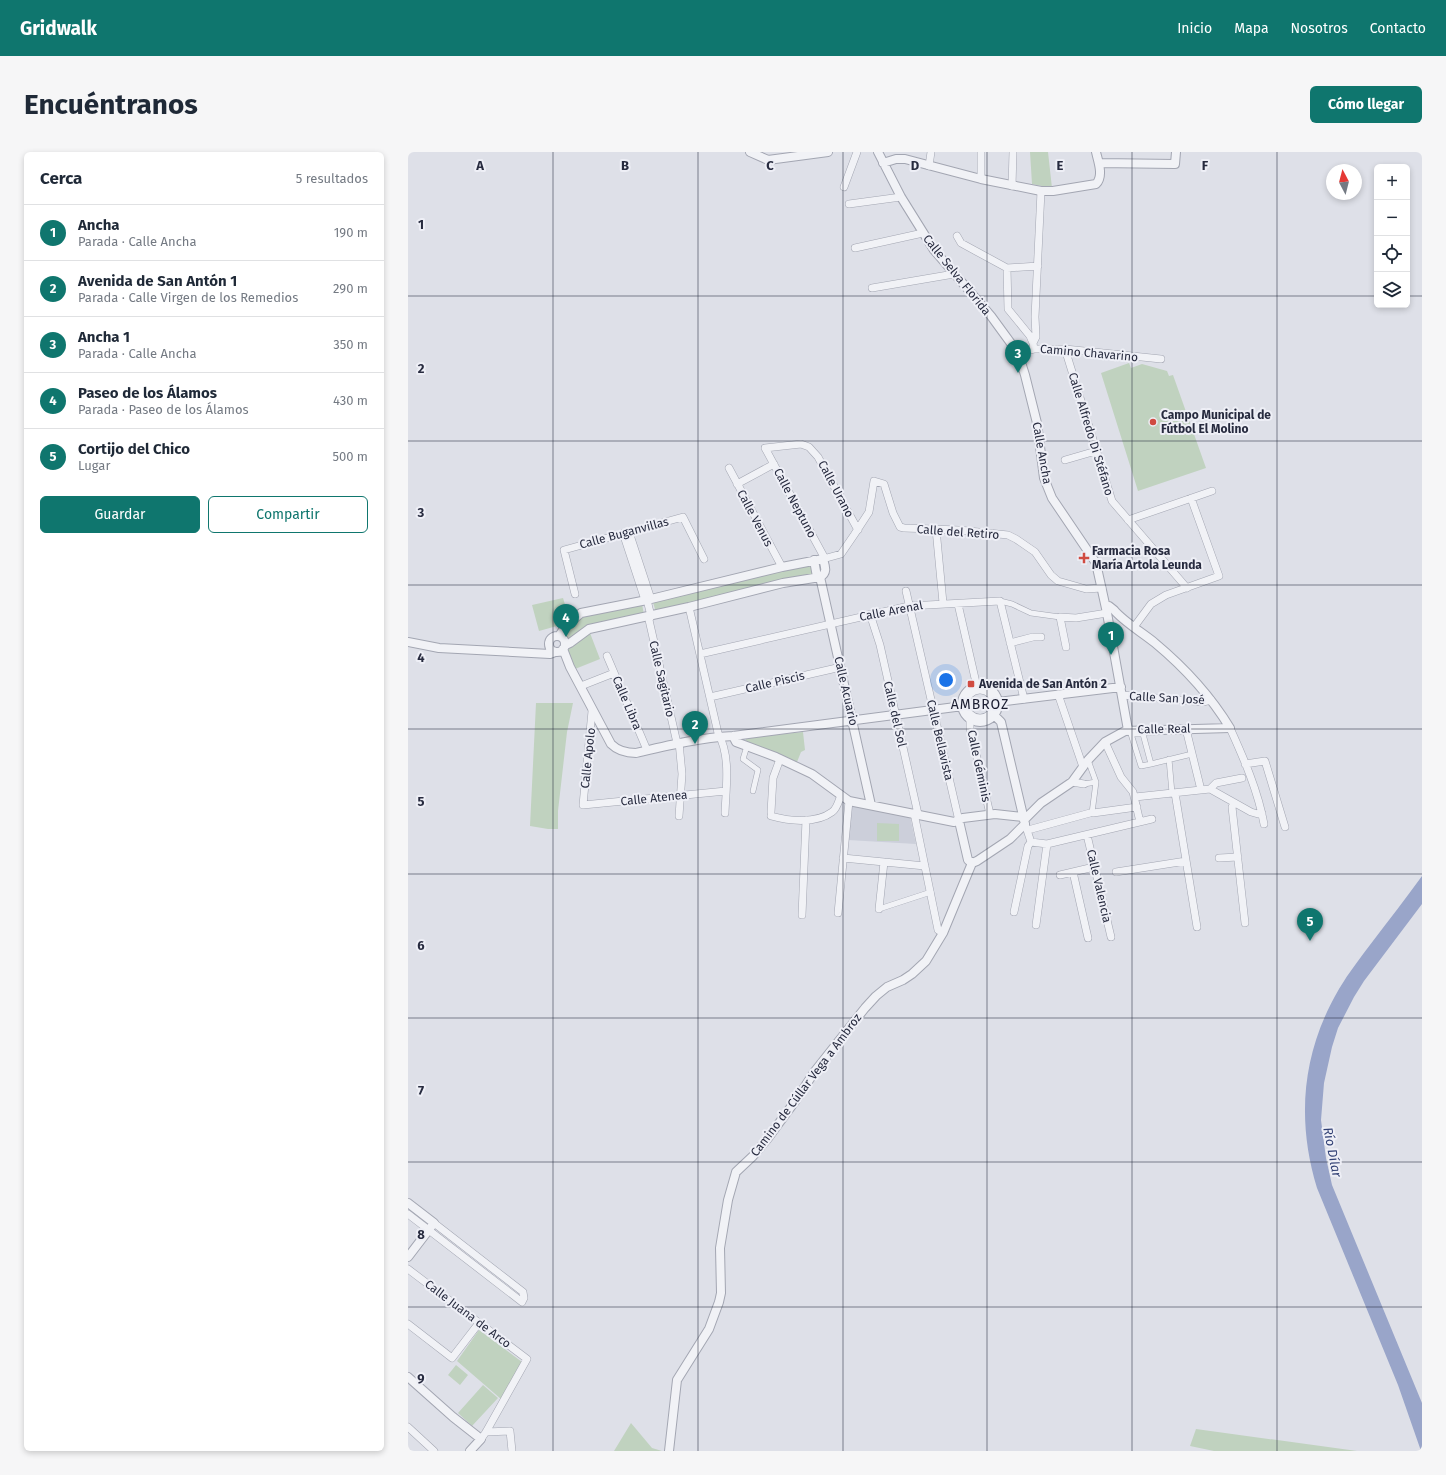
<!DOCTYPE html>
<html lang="es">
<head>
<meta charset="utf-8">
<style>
  :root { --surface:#fff; --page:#f6f6f7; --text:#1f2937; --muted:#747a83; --line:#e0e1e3; --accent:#0f766e }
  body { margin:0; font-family:"Fira Sans",sans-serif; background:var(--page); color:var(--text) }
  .controls { position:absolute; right:12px; top:12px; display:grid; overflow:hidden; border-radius:6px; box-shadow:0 2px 6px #0003 }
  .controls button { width:36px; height:36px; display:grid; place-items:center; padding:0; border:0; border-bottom:1px solid var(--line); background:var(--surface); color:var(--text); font:20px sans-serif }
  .compass { position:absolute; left:918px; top:12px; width:36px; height:36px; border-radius:50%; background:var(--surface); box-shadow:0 2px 6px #0003; rotate:353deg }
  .you { position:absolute; left:538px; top:528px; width:14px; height:14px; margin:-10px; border:3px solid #fff; border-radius:50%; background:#1a73e8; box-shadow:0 0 0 6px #1a73e833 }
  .badge { display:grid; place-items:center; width:26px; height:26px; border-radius:50%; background:var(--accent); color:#fff; font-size:13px; font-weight:700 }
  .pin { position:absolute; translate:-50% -33px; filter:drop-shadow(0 1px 2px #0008) }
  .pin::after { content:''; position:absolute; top:21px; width:14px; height:12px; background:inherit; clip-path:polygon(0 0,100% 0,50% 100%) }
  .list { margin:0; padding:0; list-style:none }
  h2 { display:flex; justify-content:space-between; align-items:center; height:52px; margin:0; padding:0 16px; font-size:17px }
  h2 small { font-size:13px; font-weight:400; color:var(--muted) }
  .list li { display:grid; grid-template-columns:26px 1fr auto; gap:12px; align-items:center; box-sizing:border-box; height:56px; padding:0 16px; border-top:1px solid var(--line) }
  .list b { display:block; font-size:15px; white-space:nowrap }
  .list p { margin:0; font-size:13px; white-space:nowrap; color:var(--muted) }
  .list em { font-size:13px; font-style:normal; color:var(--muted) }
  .actions { display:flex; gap:8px; padding:12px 16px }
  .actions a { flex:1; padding:9px 0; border:1px solid var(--accent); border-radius:6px; text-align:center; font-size:14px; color:var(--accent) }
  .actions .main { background:var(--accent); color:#fff }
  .icon { flex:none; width:22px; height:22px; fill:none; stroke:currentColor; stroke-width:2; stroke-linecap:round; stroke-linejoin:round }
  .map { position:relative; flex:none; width:1014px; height:1299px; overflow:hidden; border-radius:6px }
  header { display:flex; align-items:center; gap:24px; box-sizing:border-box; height:56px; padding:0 20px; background:var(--accent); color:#fff }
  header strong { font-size:19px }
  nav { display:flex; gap:22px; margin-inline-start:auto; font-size:14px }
  .intro { display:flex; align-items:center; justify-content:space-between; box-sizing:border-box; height:96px; padding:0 24px }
  h1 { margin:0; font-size:28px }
  .button { padding:10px 18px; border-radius:6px; background:var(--accent); color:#fff; font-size:14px; font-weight:700 }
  main { display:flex; gap:24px; padding:0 24px }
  aside { flex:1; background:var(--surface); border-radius:6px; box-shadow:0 2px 6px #0003 }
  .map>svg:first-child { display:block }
  .built { fill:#cccfda }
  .green { fill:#c0d2bf }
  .water { fill:#99a5c9 }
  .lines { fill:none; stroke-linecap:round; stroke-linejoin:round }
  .pedestrian-casing { stroke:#a3a6b2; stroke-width:6 }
  .minor-casing { stroke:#a3a6b2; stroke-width:8 }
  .tertiary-casing { stroke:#a3a6b2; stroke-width:10 }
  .pedestrian { stroke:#f1f2f6; stroke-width:5 }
  .minor { stroke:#f1f2f6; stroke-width:7 }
  .tertiary { stroke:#f1f2f6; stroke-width:8 }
  .grid { fill:none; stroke:#272b3f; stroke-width:1; stroke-opacity:0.55 }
  .poi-dot { fill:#d04b41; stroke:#eeeff6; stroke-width:1.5 }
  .labels { text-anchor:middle; stroke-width:4; stroke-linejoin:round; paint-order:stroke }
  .street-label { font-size:12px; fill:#272b3f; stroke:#eeeff6 }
  .poi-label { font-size:12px; font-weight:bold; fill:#272b3f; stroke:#eeeff6; text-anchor:start }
  .water-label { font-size:13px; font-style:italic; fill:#314074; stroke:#eeeff6 }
  .quarter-label { font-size:14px; letter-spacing:1px; fill:#1a1c30; stroke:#eeeff6 }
  .grid-label { font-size:13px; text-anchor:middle; font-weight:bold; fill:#272b3f; stroke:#eeeff6; stroke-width:4; stroke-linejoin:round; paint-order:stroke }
</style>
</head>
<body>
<header>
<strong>Gridwalk</strong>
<nav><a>Inicio</a><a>Mapa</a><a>Nosotros</a><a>Contacto</a></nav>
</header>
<div class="intro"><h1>Encuéntranos</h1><a class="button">Cómo llegar</a></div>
<main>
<aside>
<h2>Cerca<small>5 resultados</small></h2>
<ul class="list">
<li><span class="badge">1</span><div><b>Ancha</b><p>Parada · Calle Ancha</p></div><em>190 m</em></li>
<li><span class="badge">2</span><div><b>Avenida de San Antón 1</b><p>Parada · Calle Virgen de los Remedios</p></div><em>290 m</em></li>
<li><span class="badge">3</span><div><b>Ancha 1</b><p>Parada · Calle Ancha</p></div><em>350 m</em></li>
<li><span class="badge">4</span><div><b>Paseo de los Álamos</b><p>Parada · Paseo de los Álamos</p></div><em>430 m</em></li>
<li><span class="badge">5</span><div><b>Cortijo del Chico</b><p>Lugar</p></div><em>500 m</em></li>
</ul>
<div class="actions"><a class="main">Guardar</a><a>Compartir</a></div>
</aside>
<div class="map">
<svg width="1014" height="1299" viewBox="0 0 1014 1299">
  <rect width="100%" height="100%" fill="#dee0e8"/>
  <path class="built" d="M443 653 502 664 508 692 440 688Z"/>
  <path class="green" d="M622 0H640L644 36 624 32Z
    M721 211 723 216 734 212 759 219 761 224 765 223 798 316 730 339 693 221Z
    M404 412 405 423 248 461 245 450Z
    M155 446 160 462 147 466 149 474 131 479 124 453Z
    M234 452 236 463 180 476 164 488 159 487 155 482 175 464Z
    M182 481 192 507 167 517 160 498Z
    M128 551H165L159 580 150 659V677H140L122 674Z
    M395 580 397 598 393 600 389 610 337 590 338 586Z
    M469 671 491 672V689H469Z
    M71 1178 114 1210 93 1247 49 1209Z
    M48 1213 60 1223 52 1233 40 1223Z
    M75 1233 90 1246 64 1274 50 1261Z
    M223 1271 244 1296 254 1299H206Z
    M788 1277 949 1299H806L782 1294Z"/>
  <path class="water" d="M1014 724V752L956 829 946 845 930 876 924 895 916 931 913 968 918 1006 924 1033 1014 1251V1299H1013L990 1233 909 1036C888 967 894 900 931 837 941 820 953 805 965 789 981 768 998 746 1014 724Z"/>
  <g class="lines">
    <defs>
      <path id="pedestrian" d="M592 449 604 452 623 461 652 465
        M559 552a13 13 0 1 1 26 0a13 13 0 1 1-26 0Z
        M723 582H735L743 612 733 614Z
        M339 594 335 607 350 618 345 639
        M761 607 764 641
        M680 608 688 630 684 661
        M743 612 784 602
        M676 632 688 630
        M471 757 523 740"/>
      <path id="minor" d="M521 14 523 0
        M573 27V0
        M604 34 605 0
        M436 35 449 0
        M441 52 493 45
        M549 84 553 91 599 116 600 157 622 184 625 191
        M447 96 515 81
        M599 116 630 114
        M464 136 546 122
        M626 197 625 191 628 185 627 165 633 39
        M657 197 704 349 779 436
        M610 201 626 197H657L753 207
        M657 308 688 299
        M321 316 374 415
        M329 332 366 312
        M720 368 804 339
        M528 377 535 451
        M450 378 410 305 401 295 393 292 357 296 415 403V407L433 402 446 383 461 360 466 329 476 332 485 361 492 375 496 376 551 378 600 383 608 387 627 400 643 423 650 429 678 437 694 436
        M221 380 242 444 239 448
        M215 381 236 445 239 448 243 464 241 468 269 591
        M498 439 551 669
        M167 442 156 398 275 365 296 407
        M550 452 569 535
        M281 455 310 581C323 604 318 635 317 661
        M462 462 472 493 510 662
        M726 475 743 452 758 443 811 424 783 346
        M602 491 625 485H633
        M658 495 652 465 668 466 699 461
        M292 502 501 454 592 449 616 547
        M199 504 239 598
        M173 534 206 521
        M650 542 675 615
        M714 543 795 550 803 548
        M302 545 433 515
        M184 559 175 653 318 639
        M562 566V576L582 662
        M822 576C836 607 850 639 856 672
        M778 577 793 638
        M697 590 713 625 725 640 732 670
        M837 612 857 609 877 675
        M664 630 676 632
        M802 637 843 660 850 662 854 661
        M767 641 789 775
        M727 645 802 637 808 631 834 626
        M826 652 824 655 837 771
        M363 660 365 626 372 607
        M506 661 530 778 535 781
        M685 661 729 655
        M271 664 274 622 271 590
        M363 664C381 669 408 672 424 660 429 657 431 648 433 643
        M617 672 623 690 639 692 744 667
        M620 678 682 661
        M679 683 703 785
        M435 706 517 714
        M811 706 830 705
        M665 720 680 786
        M708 720 778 709
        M652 723 686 715
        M471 757 476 710
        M606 760 620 694 623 690
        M430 761 441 649
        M394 763 398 668
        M628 773 639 692
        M0 1062 114 1150 116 1146 115 1140 26 1071
        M0 1117 119 1207 78 1280 73 1287
        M0 1172 44 1206 71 1171
        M0 1275 26 1299
        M78 1280 102 1279 104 1299"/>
      <path id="tertiary" d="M342 0 360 8 420 0
        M470 0 493 45 526 98 583 164 610 201 617 223 629 271 636 326 644 346 688 411 699 461 720 578
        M475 11 488 7H497L573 27 633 39H645L688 32C696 24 690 9 688 0
        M691 11 767 12 768 0
        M406 408 409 425
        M412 425 463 653
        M141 492a8 8 0 1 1 16 0a8 8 0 1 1-16 0Z
        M151 484 157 475 173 461 239 448 374 415 415 407C417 414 420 421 412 425L375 431 281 455 181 477 162 491 158 493
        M0 490 31 496 142 502 147 500
        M155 497 162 515 203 592C210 599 218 601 228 601 262 593 290 586 325 584L555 554
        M554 552a18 18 0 1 1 36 0a18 18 0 1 1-36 0Z
        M590 550 713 535
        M325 584 328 590 368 605 404 622 441 649 546 670 555 666 587 662 615 665
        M616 668 633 651 664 630 680 608 697 590 717 579 822 576C802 543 777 516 747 491 735 481 716 470 706 458L701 454H698
        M551 669 560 708 564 711
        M564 711 569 709 602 687 617 672 593 570 586 563
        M0 1051 26 1071 0 1105
        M0 1225 45 1265 73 1287 62 1299
        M261 1299 269 1228 301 1177 311 1150 313 1141 312 1096 320 1048 328 1020 345 1004 360 986 388 948 407 919 457 856 468 844 479 835 495 828 504 822 518 809 535 781 564 711"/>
    </defs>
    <use href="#pedestrian" class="pedestrian-casing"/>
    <use href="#minor" class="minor-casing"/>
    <use href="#tertiary" class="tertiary-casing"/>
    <use href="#pedestrian" class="pedestrian"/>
    <use href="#minor" class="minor"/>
    <use href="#tertiary" class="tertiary"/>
  </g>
  <path class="grid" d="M145 0V1299M290 0V1299M435 0V1299M579 0V1299M724 0V1299M869 0V1299M0 144H969M999 144H1014M0 289H1014M0 433H1014M0 577H1014M0 722H1014M0 866H1014M0 1010H1014M0 1155H1014"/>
  <g class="poi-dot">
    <circle cx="745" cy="270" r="4"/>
    <path d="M674 400h4v4h4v4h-4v4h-4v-4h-4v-4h4z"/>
    <rect x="559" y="528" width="8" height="8" rx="2"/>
  </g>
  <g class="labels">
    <g class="street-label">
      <text transform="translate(549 123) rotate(51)" y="4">Calle Selva Florida</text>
      <text transform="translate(681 201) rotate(5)" y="4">Camino Chavarino</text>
      <text transform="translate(683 282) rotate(73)" y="4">Calle Alfredo Di Stéfano</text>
      <text transform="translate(634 301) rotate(80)" y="4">Calle Ancha</text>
      <text transform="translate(428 337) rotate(62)" y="4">Calle Urano</text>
      <text transform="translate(387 351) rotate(62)" y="4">Calle Neptuno</text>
      <text transform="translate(347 366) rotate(62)" y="4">Calle Venus</text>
      <text transform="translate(550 380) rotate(4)" y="4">Calle del Retiro</text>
      <text transform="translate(216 381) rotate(-15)" y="4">Calle Buganvillas</text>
      <text transform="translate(483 459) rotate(-11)" y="4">Calle Arenal</text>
      <text transform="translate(254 527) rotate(77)" y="4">Calle Sagitario</text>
      <text transform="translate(367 530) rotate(-13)" y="4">Calle Piscis</text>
      <text transform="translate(438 539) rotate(77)" y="4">Calle Acuario</text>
      <text transform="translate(759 546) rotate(3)" y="4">Calle San José</text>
      <text transform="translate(219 551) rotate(67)" y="4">Calle Libra</text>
      <text transform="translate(487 562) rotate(77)" y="4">Calle del Sol</text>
      <text transform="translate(756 577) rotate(-1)" y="4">Calle Real</text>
      <text transform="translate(532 588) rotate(77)" y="4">Calle Bellavista</text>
      <text transform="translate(180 606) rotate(-84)" y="4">Calle Apolo</text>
      <text transform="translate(571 614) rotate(78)" y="4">Calle Géminis</text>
      <text transform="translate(246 646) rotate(-6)" y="4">Calle Atenea</text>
      <text transform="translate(691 734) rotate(77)" y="4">Calle Valencia</text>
      <text transform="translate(398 933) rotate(-53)" y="4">Camino de Cúllar Vega a Ambroz</text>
      <text transform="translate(60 1162) rotate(37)" y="4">Calle Juana de Arco</text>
    </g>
    <g class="poi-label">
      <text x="753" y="267">Campo Municipal de<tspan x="753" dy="14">Fútbol El Molino</tspan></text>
      <text x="684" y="403">Farmacia Rosa<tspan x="684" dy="14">María Artola Leunda</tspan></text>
      <text x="571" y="536">Avenida de San Antón 2</text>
    </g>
    <g class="water-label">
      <text transform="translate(925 1000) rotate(79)" y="5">Río Dílar</text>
    </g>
    <g class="quarter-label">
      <text x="572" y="557">AMBROZ</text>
    </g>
  </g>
  <g class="grid-label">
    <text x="72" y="18">A</text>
    <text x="217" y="18">B</text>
    <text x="362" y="18">C</text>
    <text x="507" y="18">D</text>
    <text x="652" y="18">E</text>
    <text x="797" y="18">F</text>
    <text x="13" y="77">1</text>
    <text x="13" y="221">2</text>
    <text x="13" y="365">3</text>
    <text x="13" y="510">4</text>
    <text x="13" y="654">5</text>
    <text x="13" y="798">6</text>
    <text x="13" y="943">7</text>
    <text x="13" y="1087">8</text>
    <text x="13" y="1231">9</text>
  </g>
</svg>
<div class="controls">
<button>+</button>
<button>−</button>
<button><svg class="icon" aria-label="locate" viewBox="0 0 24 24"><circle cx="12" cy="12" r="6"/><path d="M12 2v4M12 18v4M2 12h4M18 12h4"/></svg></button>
<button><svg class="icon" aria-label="layers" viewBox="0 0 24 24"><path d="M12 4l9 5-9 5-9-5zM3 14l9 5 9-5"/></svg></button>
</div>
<svg class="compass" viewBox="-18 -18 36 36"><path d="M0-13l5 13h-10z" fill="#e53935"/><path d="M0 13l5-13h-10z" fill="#747a83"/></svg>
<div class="you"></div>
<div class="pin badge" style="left:703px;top:503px">1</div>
<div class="pin badge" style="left:287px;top:592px">2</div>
<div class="pin badge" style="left:610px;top:221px">3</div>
<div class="pin badge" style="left:158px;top:485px">4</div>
<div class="pin badge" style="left:902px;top:789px">5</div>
</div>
</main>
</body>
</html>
